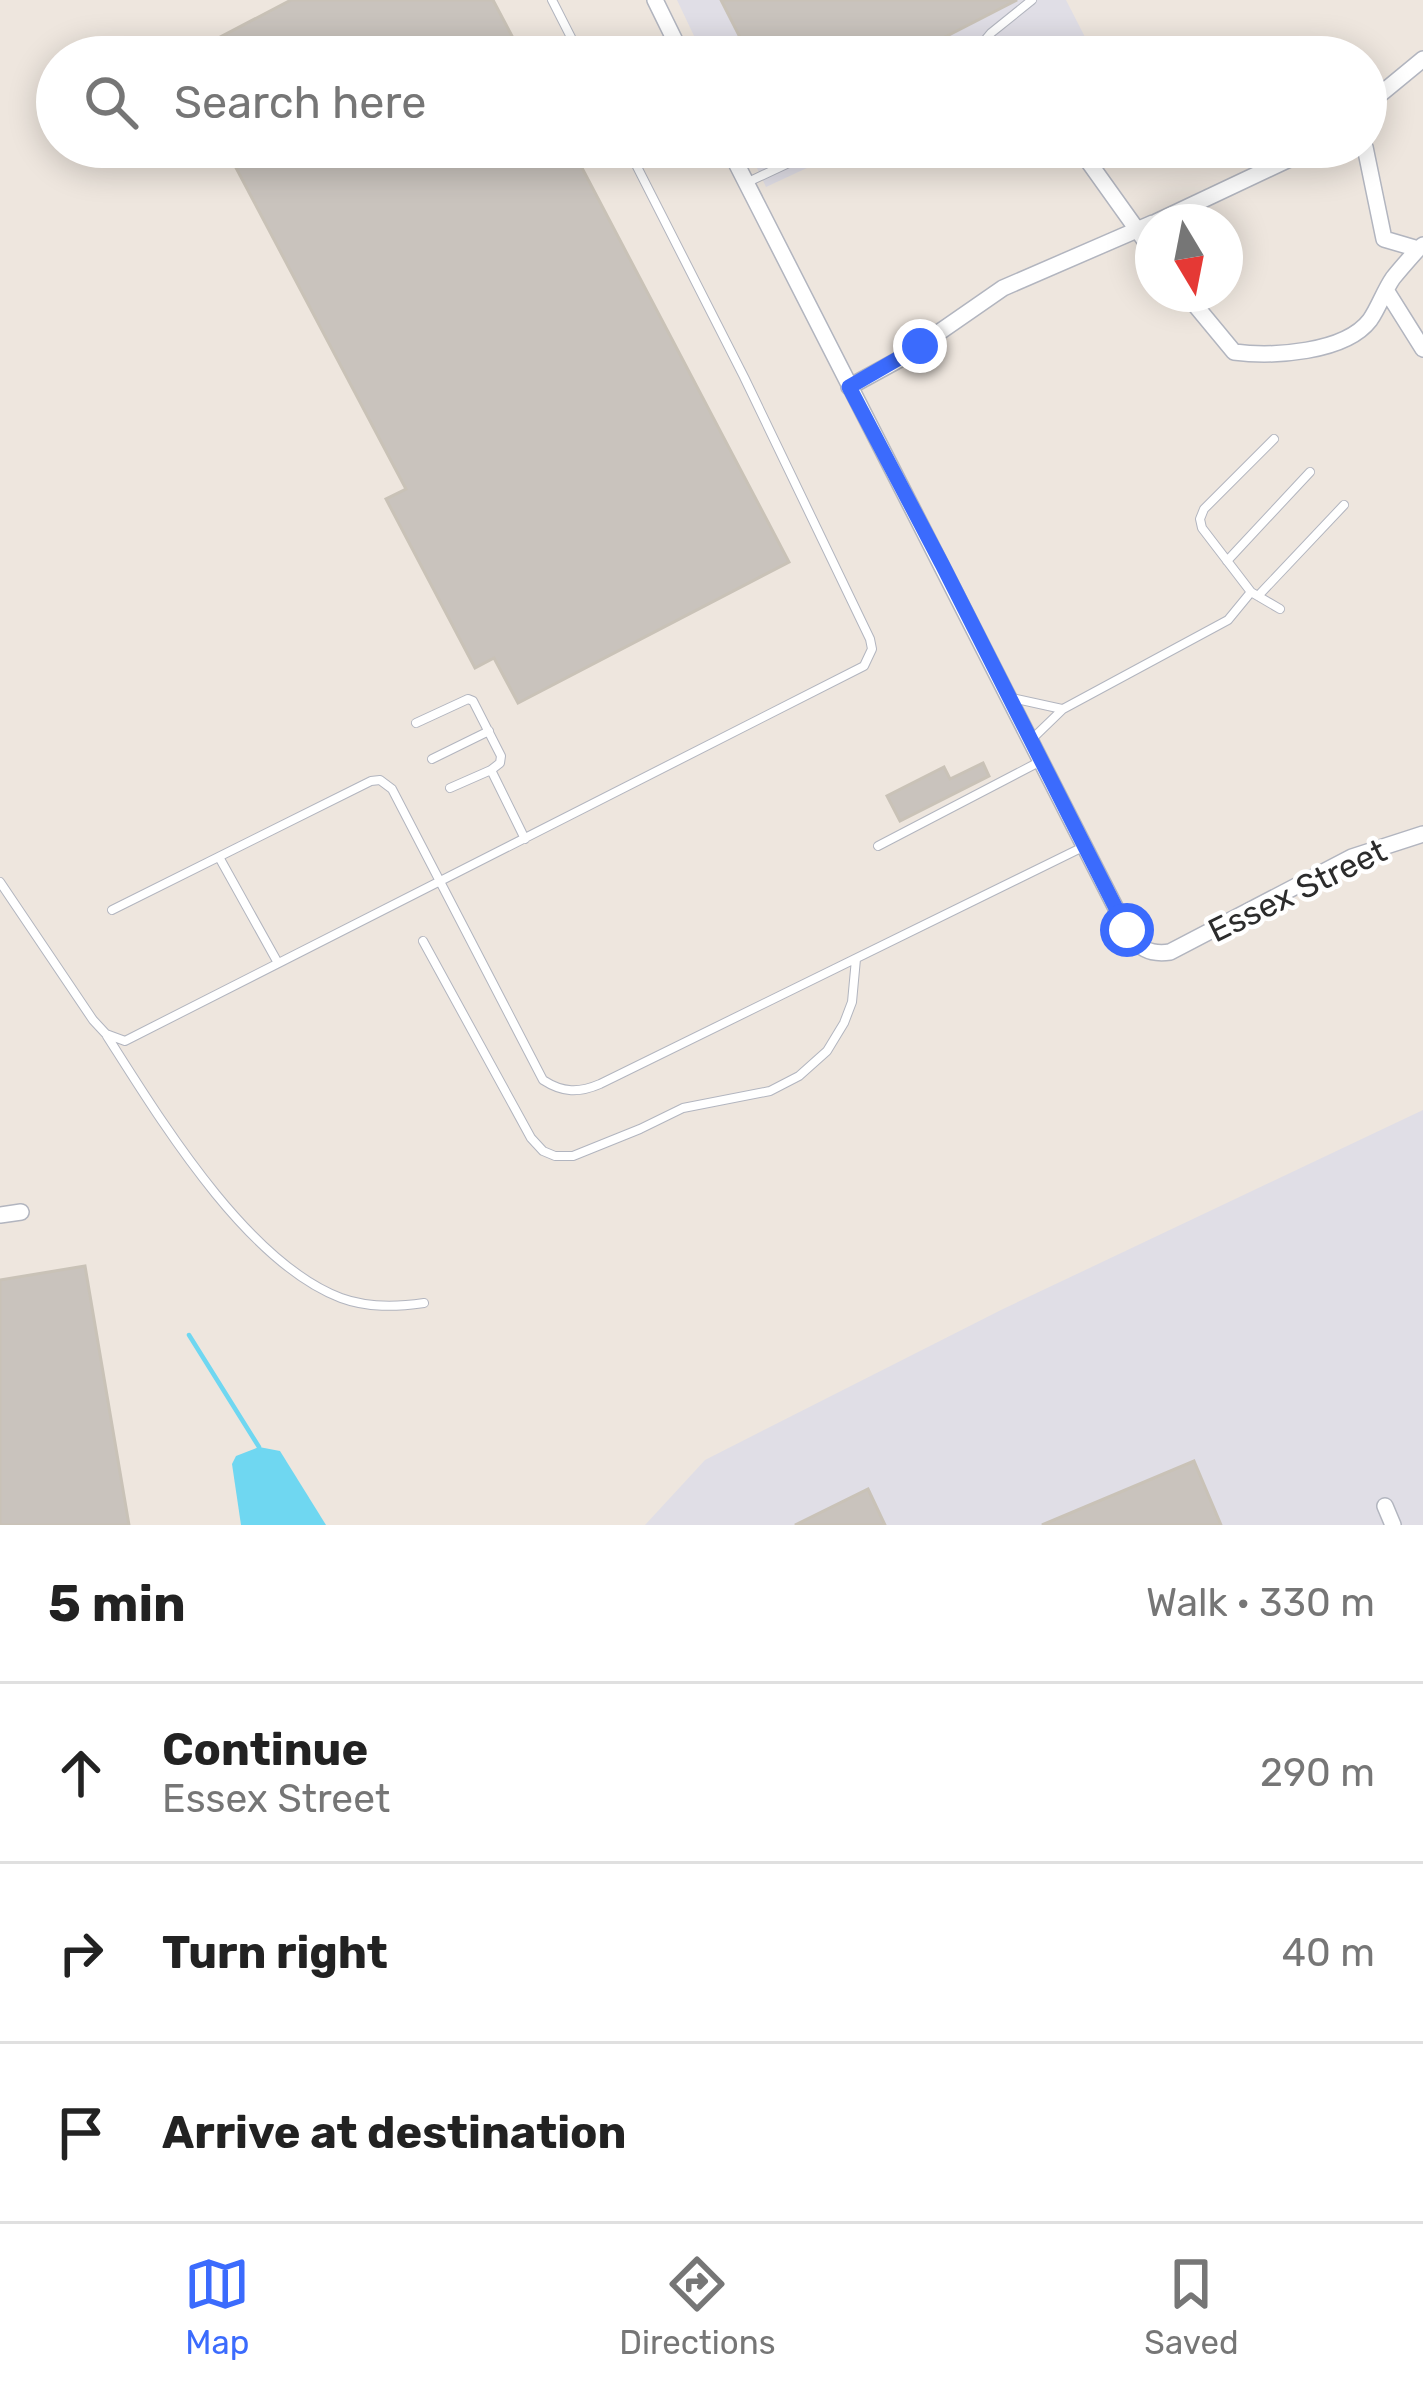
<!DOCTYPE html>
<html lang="en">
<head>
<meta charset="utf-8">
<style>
  :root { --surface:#fff; --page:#f6f6f6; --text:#222; --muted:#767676; --line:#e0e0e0; --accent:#3b6bfd }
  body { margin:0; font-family:Rubik,sans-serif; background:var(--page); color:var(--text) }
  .compass { position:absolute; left:1135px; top:204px; width:108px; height:108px; border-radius:50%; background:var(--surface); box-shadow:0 6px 30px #0003; rotate:170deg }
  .stop { position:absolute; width:36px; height:36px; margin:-27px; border:9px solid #3b6bfd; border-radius:50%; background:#fff }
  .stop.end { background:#3b6bfd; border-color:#fff; box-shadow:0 3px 12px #0008 }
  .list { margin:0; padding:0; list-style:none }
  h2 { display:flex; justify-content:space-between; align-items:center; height:156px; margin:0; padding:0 48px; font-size:51px }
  h2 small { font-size:39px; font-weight:400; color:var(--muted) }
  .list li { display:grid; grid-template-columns:78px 1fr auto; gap:36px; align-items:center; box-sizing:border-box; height:180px; padding:0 48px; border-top:3px solid var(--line) }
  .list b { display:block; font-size:45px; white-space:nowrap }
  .list p { margin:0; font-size:39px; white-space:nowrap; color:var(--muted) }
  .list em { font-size:39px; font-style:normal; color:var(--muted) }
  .icon { flex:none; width:66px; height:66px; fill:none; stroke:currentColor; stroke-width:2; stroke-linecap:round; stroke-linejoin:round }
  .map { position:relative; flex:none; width:1423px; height:1525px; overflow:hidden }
  .search { position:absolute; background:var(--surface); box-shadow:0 6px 30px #0003; left:36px; right:36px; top:36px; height:132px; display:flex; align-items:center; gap:30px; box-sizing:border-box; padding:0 42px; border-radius:66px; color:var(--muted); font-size:45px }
  .sheet { height:696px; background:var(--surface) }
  nav { display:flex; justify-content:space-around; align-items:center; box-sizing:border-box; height:168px; border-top:3px solid var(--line); background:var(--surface); font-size:33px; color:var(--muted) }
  nav a { display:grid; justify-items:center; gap:6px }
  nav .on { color:var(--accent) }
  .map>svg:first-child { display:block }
  .industrial { fill:#e0dee6 }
  .water { fill:#6fd7f1 }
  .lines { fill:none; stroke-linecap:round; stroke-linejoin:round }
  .stream { stroke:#6fd7f1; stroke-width:4.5 }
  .building { fill:#c9c3bd; stroke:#c9c2b7; stroke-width:3 }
  .service-casing { stroke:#b2b5bf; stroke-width:10 }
  .minor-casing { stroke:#b2b5bf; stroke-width:18 }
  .service { stroke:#fff; stroke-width:8 }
  .minor { stroke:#fff; stroke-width:15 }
  .route { stroke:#3b6bfd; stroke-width:15 }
  .labels { text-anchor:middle; stroke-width:9; stroke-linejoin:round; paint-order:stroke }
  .street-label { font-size:33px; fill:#2c2c2c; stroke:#fff }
</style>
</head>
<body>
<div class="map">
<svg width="1423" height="1525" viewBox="0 0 1423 1525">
  <rect width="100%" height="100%" fill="#eee6de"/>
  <path class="industrial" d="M677 0H1066L1086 39 1047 57H704Z
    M747 147H852L766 187Z
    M1423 1110V1525H645L705 1460 1003 1309Z"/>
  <path class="water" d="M259 1447 280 1451 326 1525H241L232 1464 236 1456Z"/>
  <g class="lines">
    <path class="stream" d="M189 1335 259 1447"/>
  </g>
  <path class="building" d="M291 0H493L523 57H182Z
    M721 0H1017L906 57H750Z
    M225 147H571L789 562 518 703 494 658 475 668 386 499 406 489Z
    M983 763 989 776 900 821 887 796 944 767 950 779Z
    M85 1266 129 1525H0V1280Z
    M1194 1461 1221 1525H1042Z
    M868 1489 885 1525H795Z"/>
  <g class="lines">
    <defs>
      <path id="service" d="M552 0 581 57
        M971 57 991 33 1032 0
        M748 182 823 147
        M1274 439 1204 509 1200 519 1202 528 1251 592 1280 609
        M1227 561 1310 472
        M1258 596 1344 505
        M1012 698 1062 709
        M416 723 468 699 473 701 501 756 500 763 491 770
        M1032 739 1063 709 1228 620 1251 592
        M432 759 489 731
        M450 788 491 770 525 839
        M878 846 1041 761
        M219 857 278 963
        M0 882 93 1020 106 1034 125 1041 864 666 872 649 870 639 744 377 627 147
        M112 910 371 781 380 780 392 789 543 1080C563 1093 579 1093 600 1084L1083 847
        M423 941 531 1138 543 1151 555 1156H573L640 1129 683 1108 770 1091 799 1076 827 1051 844 1023 852 1002 856 959
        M107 1036C160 1119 246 1262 341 1298 368 1308 396 1307 424 1303"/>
      <path id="minor" d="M655 0 683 57
        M1366 106 1423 59
        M728 147 1127 930C1138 948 1149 955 1170 952L1352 857 1423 834
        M1078 147 1153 252
        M1365 147 1384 239 1418 249 1423 245
        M1156 222 1315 147
        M1386 290 1423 349
        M1186 294 1234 352C1272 357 1345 353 1370 320 1379 307 1384 291 1393 278 1401 268 1410 258 1418 249
        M849 387 902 358 1003 288 1153 223
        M0 1215 21 1212
        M1385 1506 1393 1525"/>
    </defs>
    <use href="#service" class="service-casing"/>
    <use href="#minor" class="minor-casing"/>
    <use href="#service" class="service"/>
    <use href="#minor" class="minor"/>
  </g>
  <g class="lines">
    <path class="route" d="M920 346 849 387 943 566 1127 930"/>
  </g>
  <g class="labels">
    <g class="street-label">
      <text transform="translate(1297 890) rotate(-26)" y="12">Essex Street</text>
    </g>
  </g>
</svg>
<svg class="compass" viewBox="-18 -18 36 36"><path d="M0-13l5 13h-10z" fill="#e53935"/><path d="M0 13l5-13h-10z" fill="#767676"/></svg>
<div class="stop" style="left:1127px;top:930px"></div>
<div class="stop end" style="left:920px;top:346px"></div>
<div class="search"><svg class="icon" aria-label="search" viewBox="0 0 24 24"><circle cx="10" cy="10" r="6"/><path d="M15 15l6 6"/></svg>Search here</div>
</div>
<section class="sheet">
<h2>5 min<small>Walk · 330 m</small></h2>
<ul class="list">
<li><svg class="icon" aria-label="ahead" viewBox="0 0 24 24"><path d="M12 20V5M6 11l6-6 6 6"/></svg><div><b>Continue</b><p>Essex Street</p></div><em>290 m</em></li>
<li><svg class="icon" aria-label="right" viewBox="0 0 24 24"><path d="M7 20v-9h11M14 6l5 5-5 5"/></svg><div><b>Turn right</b></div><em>40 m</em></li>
<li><svg class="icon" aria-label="arrive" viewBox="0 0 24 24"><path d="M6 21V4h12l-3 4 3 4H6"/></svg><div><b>Arrive at destination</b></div></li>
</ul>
</section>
<nav>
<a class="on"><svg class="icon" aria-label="map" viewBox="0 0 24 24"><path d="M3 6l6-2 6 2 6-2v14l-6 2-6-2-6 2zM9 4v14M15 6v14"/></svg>Map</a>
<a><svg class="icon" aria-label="directions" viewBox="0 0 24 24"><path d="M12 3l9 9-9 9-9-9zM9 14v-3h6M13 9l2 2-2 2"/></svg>Directions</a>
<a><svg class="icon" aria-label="saved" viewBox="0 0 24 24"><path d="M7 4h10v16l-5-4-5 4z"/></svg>Saved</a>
</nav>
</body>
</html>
